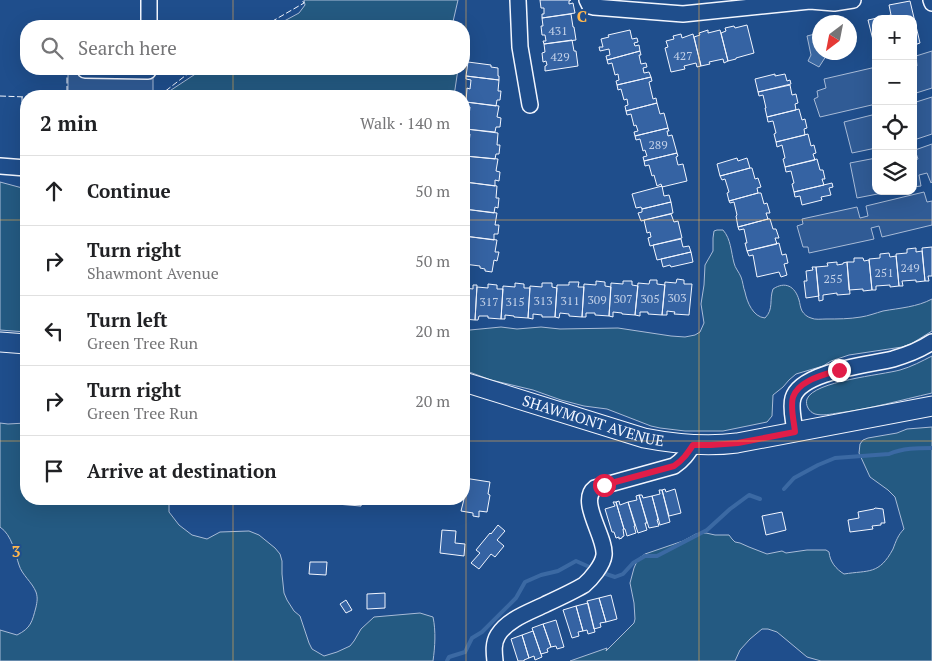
<!DOCTYPE html>
<html lang="en">
<head>
<meta charset="utf-8">
<style>
  :root { --surface:#fff; --page:#f6f6f6; --text:#202124; --muted:#757577; --line:#e0e0e0 }
  body { margin:0; font-family:"PT Serif",serif; background:var(--page); color:var(--text) }
  .controls { position:absolute; right:15px; top:15px; display:grid; overflow:hidden; border-radius:10px; box-shadow:0 5px 20px #0002 }
  .controls button { width:45px; height:45px; display:grid; place-items:center; padding:0; border:0; border-bottom:1px solid var(--line); background:var(--surface); color:var(--text); font:25px sans-serif }
  .compass { position:absolute; left:812px; top:15px; width:45px; height:45px; border-radius:50%; background:var(--surface); box-shadow:0 5px 20px #0002; rotate:212deg }
  .stop { position:absolute; width:15px; height:15px; margin:-11px; border:4px solid #e11d48; border-radius:50%; background:#fff }
  .stop.end { background:#e11d48; border-color:#fff; box-shadow:0 1px 5px #0008 }
  .list { margin:0; padding:0; list-style:none }
  h2 { display:flex; justify-content:space-between; align-items:center; height:65px; margin:0; padding:0 20px; font-size:21px }
  h2 small { font-size:16px; font-weight:400; color:var(--muted) }
  .list li { display:grid; grid-template-columns:32px 1fr auto; gap:15px; align-items:center; box-sizing:border-box; height:70px; padding:0 20px; border-top:1px solid var(--line) }
  .list b { display:block; font-size:19px; white-space:nowrap }
  .list p { margin:0; font-size:16px; white-space:nowrap; color:var(--muted) }
  .list em { font-size:16px; font-style:normal; color:var(--muted) }
  .icon { flex:none; width:28px; height:28px; fill:none; stroke:currentColor; stroke-width:2; stroke-linecap:round; stroke-linejoin:round }
  .map { position:relative; flex:none; width:932px; height:661px; overflow:hidden }
  .search { position:absolute; background:var(--surface); box-shadow:0 5px 20px #0002; left:20px; top:20px; width:450px; height:55px; display:flex; align-items:center; gap:12px; box-sizing:border-box; padding:0 18px; border-radius:20px; color:var(--muted); font-size:19px }
  .panel { position:absolute; background:var(--surface); box-shadow:0 5px 20px #0002; left:20px; top:90px; width:450px; height:415px; border-radius:20px }
  .map>svg:first-child { display:block }
  .green { fill:#245a82; stroke:#a8bbd7 }
  .parking { fill:#305b95; stroke:#a8bbd7 }
  .water { fill:#3b69a3; stroke:#a8bbd7 }
  .lines { fill:none; stroke-linecap:round; stroke-linejoin:round }
  .stream { stroke:#3b69a3; stroke-width:4 }
  .building { fill:#3563a3; stroke:#f2f6ff }
  .minor-casing { stroke:#f2f6ff; stroke-width:18 }
  .major-casing { stroke:#f2f6ff; stroke-width:21 }
  .minor { stroke:#1f4e8c; stroke-width:15 }
  .major { stroke:#1f4e8c; stroke-width:19 }
  .fence { stroke:#f2f6ff; stroke-width:1; stroke-dasharray:6 2.5; stroke-linecap:butt }
  .route { stroke:#e11d48; stroke-width:6 }
  .grid { fill:none; stroke:#ffb74d; stroke-width:1; stroke-opacity:0.55 }
  .labels { text-anchor:middle; stroke-width:4; stroke-linejoin:round; paint-order:stroke }
  .number-label { font-size:12px; fill:#c3d1e8 }
  .street-label { font-size:15px; fill:#f2f6ff; stroke:#1f4e8c }
  .grid-label { font-size:16px; text-anchor:middle; font-weight:bold; fill:#ffb74d; stroke:#1f4e8c; stroke-width:4; stroke-linejoin:round; paint-order:stroke }
</style>
</head>
<body>
<div class="map">
<svg width="932" height="661" viewBox="0 0 932 661">
  <rect width="100%" height="100%" fill="#1f4e8c"/>
  <path class="green" d="M304 0H458L452 26H275L299 13 305 5Z
    M203 69H458L454 96H162Z
    M0 182 26 189V332L0 330Z
    M717 230H723C731 239 731 252 734 263 735 268 739 272 741 277 743 282 743 287 745 292 747 302 753 317 765 318 774 309 769 300 773 289 785 281 795 286 799 300 800 303 800 307 802 311 804 314 807 317 811 318 815 320 821 319 826 319 838 319 849 319 861 317 868 316 876 313 883 311 900 308 917 307 932 299V331L911 344 902 347 849 355 831 361 823 366 796 374 789 380 783 387 773 395 772 416 767 422 723 431H685L660 428 651 426 607 409 584 406 561 400 533 390 491 380 464 370V327L470 330 501 327 517 329 541 327 560 329 618 328 671 336 685 337 695 335 700 332 704 323 701 304 704 285 705 265 713 251V238L714 231Z
    M932 356V393C901 400 870 409 838 413 831 414 823 416 815 414 809 412 805 405 807 399 814 381 882 375 900 370 911 367 922 361 932 356Z
    M0 423 8 424 26 423V499H169V512L179 525 192 535 207 539 220 532 249 531 259 535 275 548 280 554 282 561V574L284 593 287 600 294 611 300 616 309 643 312 649 324 656 337 652 350 646 354 641 361 629 374 617 420 613 433 617C436 631 435 647 433 661H0V630L17 635C31 628 32 622 36 607 37 602 38 598 36 592 32 582 22 575 19 565 15 553 12 535 0 527Z
    M932 427V661H821L807 657 777 632 768 629H762L750 639 740 650 735 661H570L607 648 606 651 634 623 635 619 634 603 630 583 634 568 638 559 645 554 683 541 696 534 706 533 715 535H729L732 539 735 542 740 543 749 547 767 554 782 551 786 553 807 550H826L829 552C830 562 836 569 844 574 869 570 879 575 893 549 896 541 898 535 904 529L895 497 888 490 870 477 859 453 860 444 863 440 868 438 897 433 907 429Z"/>
  <path class="parking" d="M932 51V88L913 94V67L917 66 916 56Z
    M876 67V104L820 117 814 99 818 97 817 91 826 88 824 79Z
    M68 69H153V96L68 95Z
    M932 97V134L914 140 913 103Z
    M876 114V148L852 153 844 122Z
    M932 144V182L931 183 927 173 919 175 921 186 913 187V161L918 159 915 150Z
    M876 158V191H893L857 198 850 163Z
    M924 192 927 202 932 201V225L882 237 879 226 871 228 874 239 809 253 808 247H803L797 226 803 224 802 219 857 207 860 218 868 216 866 206Z"/>
  <path class="water" d="M819 33 820 52 828 53 819 67 808 61 811 55 807 36Z"/>
  <g class="lines">
    <path class="stream" d="M784 489 794 478 818 465 835 458 889 454C903 448 917 448 932 448
      M600 572 615 577 623 574 633 563 645 556H657L707 530 730 509 749 495 760 499
      M447 661 449 657 465 652 472 638 482 632 516 598 525 582 541 575 558 571 576 561 594 569"/>
  </g>
  <path class="building" d="M540 0H571L569 1V4L573 3 575 13 542 18V14H544V8H541Z
    M910 1 920 43 917 44 913 50V19H876V52L868 20 891 15 889 5Z
    M571 14 573 27H574L576 40 544 44 543 41H546L545 35H542L541 26H543L542 18Z
    M747 25 754 53 736 58V59L728 61 721 33 726 31 725 28 734 26 735 28Z
    M630 30 632 39 637 38 638 42 634 43 635 46 639 45 640 51 607 60 606 56 610 55 609 49 600 51 599 47H603L601 39 609 37 608 35Z
    M708 30V33L720 30 728 61 724 63 723 59 709 62 710 64 701 66 694 37 700 35 699 33Z
    M681 34 682 38 693 34 701 66 697 67 696 63 684 66 685 69 671 72 665 48 668 47 666 41 674 39 673 36Z
    M572 40 574 51H576L578 66 545 71V66L547 65 546 61 543 62 542 53 545 52 544 44Z
    M640 51 641 55H639L641 64 646 63 647 67 643 68 644 73 649 72 651 77 617 85 616 81 619 80 618 74 615 75 612 63 608 64 607 60Z
    M468 62 491 65V67L498 68V76H499V80L466 76Z
    M775 74V76L785 74 787 81 790 80 791 84 758 92 755 79Z
    M466 76 499 80 498 91H501L500 100H497L496 106 466 102 467 88 470 89 471 80 466 79Z
    M651 77 652 81 649 82 653 99 656 98 657 103 626 111 625 106 628 105 627 99 624 100 621 89 618 90 617 85Z
    M790 85 792 95 796 94 798 103 795 104 796 110 767 117 765 108H766L763 95 759 96 758 92Z
    M466 102 499 106 497 117 501 118 500 127H496L495 132 466 129 467 115 469 116 470 107 465 106Z
    M657 103 660 114 664 113 668 128 635 136 634 132 638 131 636 125 634 126 631 114 627 115 626 111Z
    M799 109 802 120 805 119 807 128 804 129 805 135 776 142 774 134 776 133 773 121 768 122 767 117Z
    M668 128 669 131H667L668 136 672 135 677 153 644 161 643 157 647 156 645 150 643 151 640 139 636 140 635 136Z
    M466 129 498 133 497 145H500L499 154H496L495 159 465 156 467 142 469 143 470 134 465 133Z
    M808 134 811 146 814 145 816 153 813 154 815 160 785 167 783 159 785 158 782 145 777 147 776 142Z
    M677 153 678 156 676 157 678 165 683 164 687 181 662 187 661 184 657 186 654 175 652 176 649 165 645 166 644 161Z
    M465 156 498 159 496 171 500 172 499 181 495 180V186L465 182 466 169H468L469 160H464Z
    M737 158 738 161 747 158 750 168 720 176 717 164Z
    M817 159 820 170H823L825 179H822L824 185 794 192 792 184 794 183 791 171 786 172 785 167Z
    M750 168H752L755 179 758 178 761 187 757 188 758 193 729 201 727 193 729 192 725 179 722 180 720 176Z
    M465 182 497 186 496 198H499L498 208 495 207 494 213 464 209 466 196H468L469 187H464Z
    M832 183 833 187 829 188 831 195 821 197 822 200 802 205 800 196 795 197 794 192Z
    M662 186 664 196 669 195 671 202 642 209 641 207 636 208 632 194Z
    M758 193H761L764 204 767 203 770 213H766L768 219 738 227 736 216 737 215 734 202 730 203 729 201Z
    M671 202 673 213 641 221 638 213 642 212V209Z
    M464 209 497 213 495 225H499L498 234H494V240L464 236 465 222 467 223 468 214H464Z
    M671 214 674 222 678 221 682 238 650 246 648 238 651 237 650 232 647 233 644 220Z
    M768 219H770L773 229H776L779 238H775L777 244 747 251 745 243H747L744 229 739 230 738 227Z
    M464 236 497 240 495 252H499L497 261 494 260 492 272 485 271V269L480 268V266L464 264 465 249H467L468 241H464Z
    M681 239 683 247 689 246 691 252 657 260 653 245Z
    M779 243 782 255 786 254 788 263 784 264 787 275 781 277 779 272 757 277 753 255 749 256 747 251Z
    M932 247V276H928L929 281H925L922 248Z
    M916 248V252L922 251 925 281 916 282V280L902 281 903 286H899L896 254 907 253V249Z
    M691 252 693 262 671 267 670 265 663 267 661 259Z
    M889 253 890 257 896 256 899 286 890 287V285L876 286V290H872L869 259 880 258V254Z
    M854 258H863L864 261 869 260 872 290 863 291V289L849 290 847 262H854Z
    M837 262V265L843 264V263L847 262 850 294 837 295V293L823 295V300L819 301 816 267 828 266 827 263Z
    M812 267H816L819 296 806 298 804 281H807L806 271 813 270Z
    M677 279 684 280V284H692L689 315 674 314 675 312 667 311V315H662L665 282 676 283Z
    M650 280H657V284L665 285 662 315 648 314V312H640V316L635 315 638 283 649 284Z
    M596 281 605 282V286L611 287 609 316 595 315V313H586V317H582L584 284 596 285Z
    M623 281H632V285L638 286 635 315 622 314V313L613 312V317L609 316 611 283 623 284Z
    M569 282H579L578 287H584L582 317 569 316V314L560 313 559 318 555 317 557 285H569Z
    M515 283 524 284V288H530L528 318 514 317V316L505 315V319H501L503 286 515 287Z
    M542 283H552V287L557 288 555 317H542V315L533 314V319L528 318 530 286 542 287Z
    M488 284 497 285V289H503L501 319 488 318V316H479L478 320H475L477 287 488 288Z
    M473 285H477L475 320 464 319V295H465V288L473 289Z
    M464 478 490 482 488 494 490 495 487 512 479 511V517L473 516V513L461 511 464 499Z
    M665 489 666 492 675 489 681 513 669 516 662 490Z
    M659 490H662L670 522 660 525 652 496 660 494Z
    M639 495 647 523H645L647 530 638 533 628 502 637 500 636 496Z
    M639 495H642L643 498 652 496 658 519 657 520 659 526 649 528Z
    M324 499H362L361 506 324 503Z
    M619 501 620 505 628 502 635 526H634L636 533 627 536 625 529H624L616 502Z
    M613 502H616L624 529H623L624 536 622 537V538L619 539V537L616 538 614 532H612L605 509 615 506Z
    M875 508 883 509 885 523H881V525L872 526 873 529 850 532 848 520 859 518 858 512 874 509Z
    M782 512 786 530 766 535 762 516Z
    M498 525 505 531 497 540 504 546 495 557 491 554 479 569 471 563 480 553 476 550 490 533 491 534Z
    M442 530 456 531 455 543 465 544 464 556 440 553Z
    M310 562H327L326 575 309 574Z
    M385 593V608L367 609V594Z
    M611 595 617 619 606 622 599 598Z
    M599 598 606 622 600 623 601 627 594 629 587 601Z
    M346 600 352 610 346 613 340 604Z
    M588 603 595 632 588 634 587 630 583 631 576 606Z
    M576 606 583 631 578 632 579 636 572 638 563 610Z
    M556 620 564 647 557 649 556 646 551 647 543 624Z
    M543 624 551 647 547 649 548 652 541 654 532 628Z
    M533 631 542 657 535 660 534 656 529 658 522 635Z
    M522 635 529 658 524 660V661H518L511 639Z"/>
  <g class="lines">
    <defs>
      <path id="minor" d="M518 0 520 47 530 105
        M587 0 590 6 594 7 683 14 810 1 834 3 853 0
        M931 0 932 3
        M149 26V0
        M85 70 148 71V69
        M0 166 26 168
        M795 432C794 421 790 408 793 398 801 371 870 365 893 359 907 355 920 350 932 342
        M495 661C494 652 493 643 498 635 508 619 530 612 546 604 559 598 572 592 584 585 591 579 603 565 604 555 606 537 578 501 595 488L674 466C683 460 687 454 693 445"/>
      <g id="major">
        <path d="M0 342 26 344"/>
        <path id="s1" d="M464 382 644 438C675 444 706 447 737 443L932 406"/>
      </g>
    </defs>
    <use href="#minor" class="minor-casing"/>
    <use href="#major" class="major-casing"/>
    <use href="#minor" class="minor"/>
    <use href="#major" class="major"/>
    <path class="fence" d="M264 26 304 3 302 0
      M67 69V96
      M0 96 26 97
      M159 96 194 69
      M22 97 23 164
      M24 171V182H26"/>
  </g>
  <g class="lines">
    <path class="route" d="M604 485 674 466C683 460 687 454 693 445H711L738 443 795 432C794 421 790 407 793 397 799 380 824 375 839 370"/>
  </g>
  <path class="grid" d="M233 0V26M466 0V661M699 0V661M233 69V96M0 220H26M464 220H932M0 441H26M464 441H932M233 499V661"/>
  <g class="labels">
    <g class="number-label">
      <text x="558" y="35">431</text>
      <text x="683" y="60">427</text>
      <text x="560" y="61">429</text>
      <text x="658" y="149">289</text>
      <text x="910" y="272">249</text>
      <text x="884" y="277">251</text>
      <text x="833" y="283">255</text>
      <text x="677" y="302">303</text>
      <text x="623" y="303">307</text>
      <text x="650" y="303">305</text>
      <text x="597" y="304">309</text>
      <text x="543" y="305">313</text>
      <text x="570" y="305">311</text>
      <text x="489" y="306">317</text>
      <text x="515" y="306">315</text>
    </g>
    <g class="street-label">
      <text dy="5" stroke="none"><textPath href="#s1" startOffset="135">SHAWMONT AVENUE</textPath></text>
    </g>
  </g>
  <g class="grid-label">
    <text x="582" y="22">C</text>
    <text x="16" y="557">3</text>
  </g>
</svg>
<div class="controls">
<button>+</button>
<button>−</button>
<button><svg class="icon" aria-label="locate" viewBox="0 0 24 24"><circle cx="12" cy="12" r="6"/><path d="M12 2v4M12 18v4M2 12h4M18 12h4"/></svg></button>
<button><svg class="icon" aria-label="layers" viewBox="0 0 24 24"><path d="M12 4l9 5-9 5-9-5zM3 14l9 5 9-5"/></svg></button>
</div>
<svg class="compass" viewBox="-18 -18 36 36"><path d="M0-13l5 13h-10z" fill="#e53935"/><path d="M0 13l5-13h-10z" fill="#757577"/></svg>
<div class="stop" style="left:604px;top:485px"></div>
<div class="stop end" style="left:839px;top:370px"></div>
<div class="search"><svg class="icon" aria-label="search" viewBox="0 0 24 24"><circle cx="10" cy="10" r="6"/><path d="M15 15l6 6"/></svg>Search here</div>
<section class="panel">
<h2>2 min<small>Walk · 140 m</small></h2>
<ul class="list">
<li><svg class="icon" aria-label="ahead" viewBox="0 0 24 24"><path d="M12 20V5M6 11l6-6 6 6"/></svg><div><b>Continue</b></div><em>50 m</em></li>
<li><svg class="icon" aria-label="right" viewBox="0 0 24 24"><path d="M7 20v-9h11M14 6l5 5-5 5"/></svg><div><b>Turn right</b><p>Shawmont Avenue</p></div><em>50 m</em></li>
<li><svg class="icon" aria-label="left" viewBox="0 0 24 24"><path d="M17 20v-9H6M10 6l-5 5 5 5"/></svg><div><b>Turn left</b><p>Green Tree Run</p></div><em>20 m</em></li>
<li><svg class="icon" aria-label="right" viewBox="0 0 24 24"><path d="M7 20v-9h11M14 6l5 5-5 5"/></svg><div><b>Turn right</b><p>Green Tree Run</p></div><em>20 m</em></li>
<li><svg class="icon" aria-label="arrive" viewBox="0 0 24 24"><path d="M6 21V4h12l-3 4 3 4H6"/></svg><div><b>Arrive at destination</b></div></li>
</ul>
</section>
</div>
</body>
</html>
